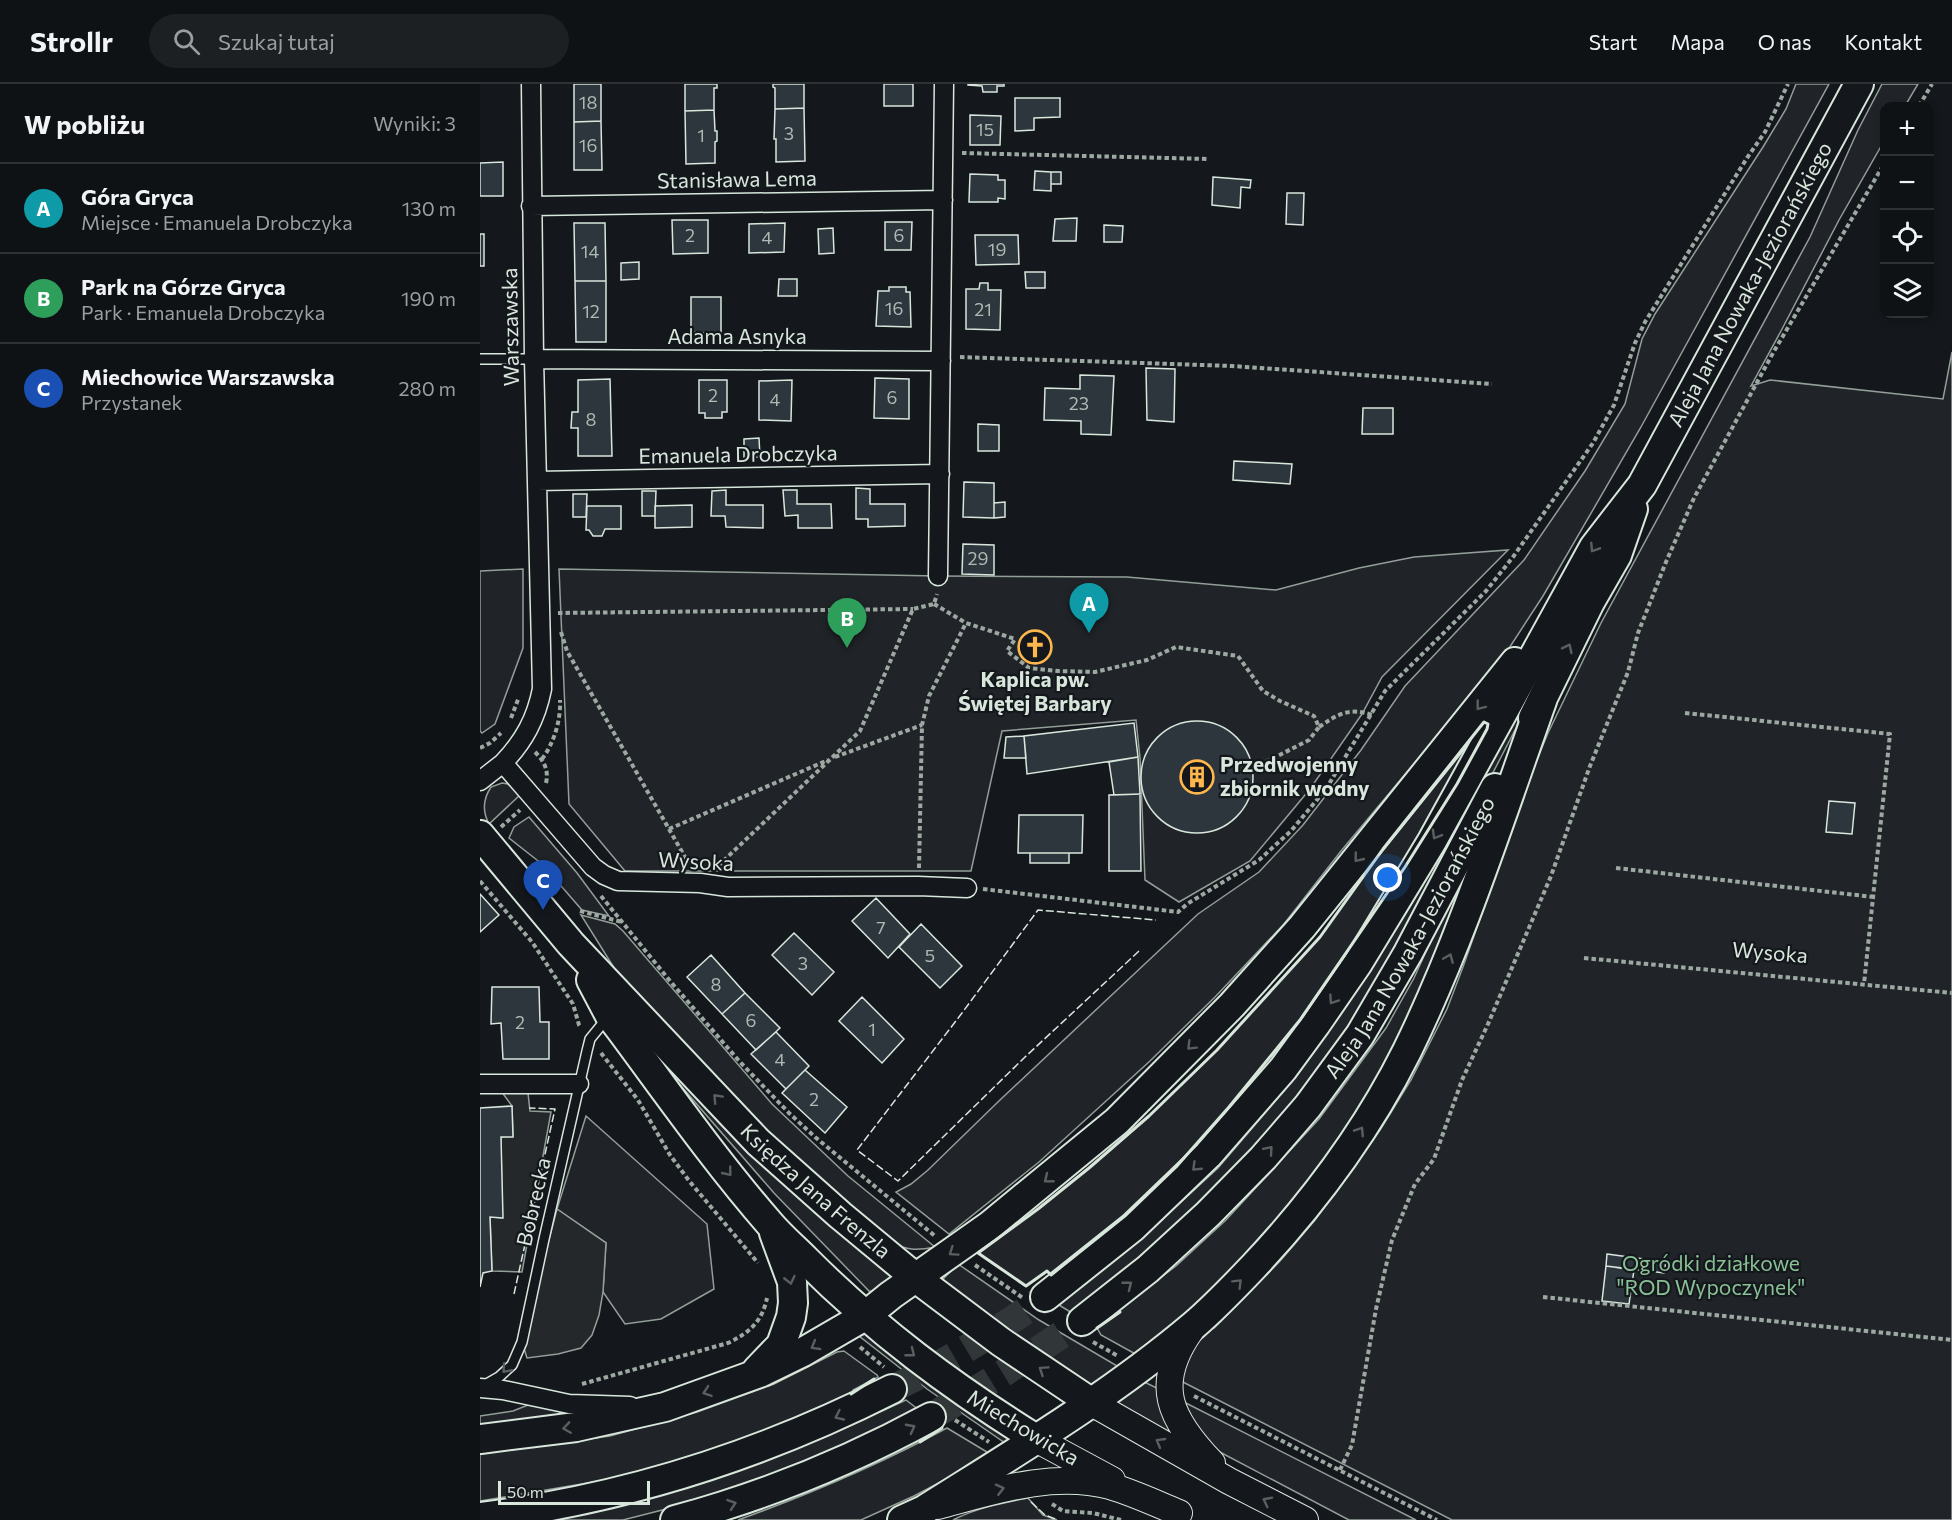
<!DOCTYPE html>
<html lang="pl">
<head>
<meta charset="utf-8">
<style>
  :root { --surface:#0f1215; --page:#1d2022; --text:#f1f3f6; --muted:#9b9ea0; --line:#2f3234; --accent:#b45309 }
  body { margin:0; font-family:Commissioner,sans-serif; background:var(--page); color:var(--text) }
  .controls { position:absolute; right:18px; top:18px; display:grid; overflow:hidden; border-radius:12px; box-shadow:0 3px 9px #0003 }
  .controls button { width:54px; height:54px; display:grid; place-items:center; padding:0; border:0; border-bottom:2px solid var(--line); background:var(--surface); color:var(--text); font:30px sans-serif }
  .scale { position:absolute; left:18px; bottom:15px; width:152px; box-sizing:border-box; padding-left:6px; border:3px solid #d8e6dc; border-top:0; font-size:16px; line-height:21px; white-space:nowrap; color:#d8e6dc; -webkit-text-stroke:4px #14181c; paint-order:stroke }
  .you { position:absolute; left:908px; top:794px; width:21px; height:21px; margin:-15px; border:4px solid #fff; border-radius:50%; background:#1a73e8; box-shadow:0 0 0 9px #1a73e833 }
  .badge { display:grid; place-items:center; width:39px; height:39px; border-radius:50%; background:var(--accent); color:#fff; font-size:20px; font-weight:700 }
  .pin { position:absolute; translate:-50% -50px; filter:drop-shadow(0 2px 3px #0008) }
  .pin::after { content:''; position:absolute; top:32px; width:21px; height:18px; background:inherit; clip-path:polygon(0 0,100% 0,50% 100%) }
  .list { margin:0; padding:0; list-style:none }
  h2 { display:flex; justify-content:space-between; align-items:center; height:78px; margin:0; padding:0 24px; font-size:26px }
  h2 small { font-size:20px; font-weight:400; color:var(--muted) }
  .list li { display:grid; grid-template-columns:39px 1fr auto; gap:18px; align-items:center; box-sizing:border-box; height:90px; padding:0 24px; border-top:2px solid var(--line) }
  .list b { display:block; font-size:22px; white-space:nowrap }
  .list p { margin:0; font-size:20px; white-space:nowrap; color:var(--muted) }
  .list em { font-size:20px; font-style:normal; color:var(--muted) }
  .icon { flex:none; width:33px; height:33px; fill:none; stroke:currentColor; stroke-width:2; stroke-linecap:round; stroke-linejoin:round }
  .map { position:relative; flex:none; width:1472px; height:1436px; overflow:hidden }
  header { display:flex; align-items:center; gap:36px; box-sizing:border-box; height:84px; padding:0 30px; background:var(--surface); border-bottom:2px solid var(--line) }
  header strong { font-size:28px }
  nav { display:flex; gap:33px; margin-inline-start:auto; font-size:21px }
  .search { width:420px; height:54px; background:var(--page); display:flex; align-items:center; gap:15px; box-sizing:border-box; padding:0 21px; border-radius:33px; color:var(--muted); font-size:22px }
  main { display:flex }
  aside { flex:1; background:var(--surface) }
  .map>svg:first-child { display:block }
  .green { fill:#202428; stroke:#939e99; stroke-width:1.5 }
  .parking { fill:#24282b; stroke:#939e99; stroke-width:1.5 }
  .building { fill:#2c363c; stroke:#d8e6dc; stroke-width:1.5 }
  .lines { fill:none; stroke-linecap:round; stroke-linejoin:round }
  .primary-tunnel { stroke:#313739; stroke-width:28; stroke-dasharray:28 14; stroke-linecap:butt }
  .lane-casing { stroke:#d8e6dc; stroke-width:12 }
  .street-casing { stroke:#d8e6dc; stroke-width:21 }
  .secondary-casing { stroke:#d8e6dc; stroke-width:28 }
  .primary-casing { stroke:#d8e6dc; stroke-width:32 }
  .path { stroke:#9da8a2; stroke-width:4; stroke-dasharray:4.5 3; stroke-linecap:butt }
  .lane { stroke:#14181c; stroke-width:9 }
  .street { stroke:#14181c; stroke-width:18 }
  .secondary { stroke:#14181c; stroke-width:26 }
  .primary { stroke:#14181c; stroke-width:28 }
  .fence { stroke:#d8e6dc; stroke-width:1.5; stroke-dasharray:8 3; stroke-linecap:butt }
  .wall { stroke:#d8e6dc; stroke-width:3 }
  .oneway { stroke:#59605f }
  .labels { text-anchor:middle; stroke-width:4.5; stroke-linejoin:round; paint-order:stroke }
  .number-label { font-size:18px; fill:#adbab4 }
  .street-label { font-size:21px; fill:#d8e6dc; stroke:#14181c }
  .poi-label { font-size:21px; font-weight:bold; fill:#d8e6dc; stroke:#14181c }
  .park-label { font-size:21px; fill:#8ac095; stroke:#14181c }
</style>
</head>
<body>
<header>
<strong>Strollr</strong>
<div class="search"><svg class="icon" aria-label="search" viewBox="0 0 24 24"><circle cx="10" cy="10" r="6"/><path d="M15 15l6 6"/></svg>Szukaj tutaj</div>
<nav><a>Start</a><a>Mapa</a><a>O nas</a><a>Kontakt</a></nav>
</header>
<main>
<aside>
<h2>W pobliżu<small>Wyniki: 3</small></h2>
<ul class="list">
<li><span class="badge" style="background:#0f9aa8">A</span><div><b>Góra Gryca</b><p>Miejsce · Emanuela Drobczyka</p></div><em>130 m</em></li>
<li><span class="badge" style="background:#2e9e5b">B</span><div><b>Park na Górze Gryca</b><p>Park · Emanuela Drobczyka</p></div><em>190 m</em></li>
<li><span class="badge" style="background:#1a4fb4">C</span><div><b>Miechowice Warszawska</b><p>Przystanek</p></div><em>280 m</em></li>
</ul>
</aside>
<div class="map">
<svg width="1472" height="1436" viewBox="0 0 1472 1436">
  <rect width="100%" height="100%" fill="#14181c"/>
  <path class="green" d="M1316 0H1349L1161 343 1063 512 1024 572 861 767 804 840 735 913 670 977 559 1078 469 1150 416 1108 431 1100 448 1086 521 1015 718 830 779 788 823 741 881 666 925 602 1044 476 1105 387 1145 320 1162 255 1175 230 1283 63 1306 25Z
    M1402 0H1438L1425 22H1404V57L1359 136 1301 247 1271 302 1290 296 1463 315 1472 268V1436H972L699 1296 704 1269 732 1241 734 1244 800 1177 835 1136 900 1046 931 996 967 925 983 883 1051 690 1068 649 1121 539 1330 153 1378 46Z
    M1028 466 902 593 882 630 830 705 770 777 699 818 665 796 660 674 656 636 522 647 491 787H145L89 720 79 485 458 492 647 493 796 506 879 484 934 473Z
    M43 485V564L15 640 2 649 0 647V487Z
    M1037 632H1040L1036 644C1007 701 977 757 947 813 934 837 922 863 907 885 854 969 791 1050 720 1120 680 1159 635 1193 592 1229L574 1218 664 1152 738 1084 815 994 888 889 926 829 978 742Z
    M1004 638 1008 640 891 832 820 936 749 1023 696 1083 646 1131 571 1191 567 1188 546 1202 498 1169 558 1125 609 1084 669 1032 737 966 840 853 903 765Z
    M22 699 28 700 40 711 9 740C2 727 3 715 11 703Z
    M49 733 97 789 129 832 102 826 62 780 29 754 34 743Z
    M989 784 941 916 851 1073 743 1199 659 1272 621 1251 617 1244 639 1228 638 1225 696 1182 746 1136 839 1035 906 944 934 894 968 819 987 785Z
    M101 831 135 840 143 847 292 1020 368 1092 455 1163C435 1167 428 1166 409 1158L254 1019 153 907 136 887Z
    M141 933 415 1191 395 1208 389 1207 294 1109Z
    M106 1032 227 1140 234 1205 181 1235 145 1240 123 1208 126 1159 77 1125Z
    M478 1180 559 1236 644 1286 614 1305 546 1262 462 1196Z
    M385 1250 390 1251 532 1355 528 1361 447 1305 379 1252Z
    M364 1267 397 1291 398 1293 373 1306 372 1312 286 1347 190 1381 120 1397 0 1417V1370L130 1352 217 1328 294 1300 357 1268Z
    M658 1295 683 1307 696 1353 634 1317Z
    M426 1316 439 1326 362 1362 299 1387 194 1423 143 1436H68C129 1424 190 1410 249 1390 310 1369 367 1343 426 1316Z
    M700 1316 936 1436H869L736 1366 722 1355Z
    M48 1321 79 1326 80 1329 73 1334 0 1342V1332L33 1327Z
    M467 1344 512 1371 434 1412 381 1436H258C330 1410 400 1380 467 1344Z
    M548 1414 563 1431 577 1436H473C496 1424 523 1419 548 1414Z"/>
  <path class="parking" d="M16 1000H47L50 1027 71 1028 42 1188 12 1187 10 1133 22 1134 21 1053 33 1052 32 1022Z
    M77 1125 126 1159 123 1208 119 1231 112 1251 101 1264 78 1270 47 1274 42 1258Z"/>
  <path class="building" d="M94 0H121V37L94 38Z
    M205 0H237V4H234V26L205 27Z
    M293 0H324V24L295 25V4L293 3Z
    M404 0H433V22H404Z
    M488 0H524V2H517V8H503L502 2 488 1Z
    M535 14H580V33L554 34V46L535 47Z
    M324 24 325 77 296 78V55H294L295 25Z
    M234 26 235 47H237V57L235 58V79L206 80 205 27Z
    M490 31 521 32 520 61H490Z
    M121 37 122 86H94V38Z
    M23 78V112H0V79Z
    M555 87 571 88V107L554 106Z
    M571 88H581V100H571Z
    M490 90 518 91V96H525V115L518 114V118H489Z
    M733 93 771 96 770 104 761 103 760 124 732 121Z
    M807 109H824L823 141 806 140Z
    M597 134 596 157H573L575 135Z
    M192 136H228V169L193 170Z
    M405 138H432L431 166H405Z
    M94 139H125L126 197H95Z
    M305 139 304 168 269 169V140Z
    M624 141 643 142 642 158H624Z
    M353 144 354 169 339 170 338 145Z
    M0 150H4V182H0Z
    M495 151H538L539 180 496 181Z
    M159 178V195L141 196V179Z
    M545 188H565V204H546Z
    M299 195H317V212H298Z
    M95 197H126V258H96Z
    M500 199H508V206H521L520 246 486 245V205H499Z
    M409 203H426V208H430L431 243 396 242 398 207H409Z
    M211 213H241V250L211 248Z
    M666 284 695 285 694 338 667 336Z
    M600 291 634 292 631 351 601 350V337L564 336 565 304 600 305Z
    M395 294 429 295V335L394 334Z
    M130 295 132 372H98V344H91L92 328H98V296Z
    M219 296H247V328H242V334H225V329H219Z
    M312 296 311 337 279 336V297Z
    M883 324H913V350H882Z
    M498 340 519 341V367H498Z
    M279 354 280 373 264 374V355Z
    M754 377 812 380 810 400 753 396Z
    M484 398 514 399V434L483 433Z
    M376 404 390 405V420H425V442L388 443V435H376Z
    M246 406V421H283V444L246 443 245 432H231L232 407Z
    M303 406H317V420H351L352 444H318V431L305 432Z
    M162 407H176L175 432H162Z
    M93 410H107L106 433H93Z
    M525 418V433L514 434V419Z
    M212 421V443L175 444V422Z
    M107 422H141V445H125L122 452H113L109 446H106Z
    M483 460 514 461V491L482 490Z
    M549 552 566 564 568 569 566 572H561L543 561Z
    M661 693a56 56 0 1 1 112 0a56 56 0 1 1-112 0Z
    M654 639 658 673 547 690 544 652Z
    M544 652 546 674H524L526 653Z
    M658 673 660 710 634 711 629 678Z
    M660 710 661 787H629V711Z
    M1349 717 1375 719 1372 750 1346 748Z
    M539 731H603L602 769H538Z
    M550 769H589V779H550Z
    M0 810 19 831 0 848Z
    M396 814 430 850 408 874 372 837Z
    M441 840 482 882 460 904 419 863Z
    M314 849 354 888 332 911 292 871Z
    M231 871 265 909 242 930 207 893Z
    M12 903H59L60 938H69V975H23L21 939 11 940Z
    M265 909 300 944 276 966 242 930Z
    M382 913 424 955 402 979 359 937Z
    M296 948 329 982 306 1005 271 970Z
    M325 986 367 1023 345 1049 302 1009Z
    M32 1022 33 1053H21L23 1134 10 1133 12 1187 3 1189 0 1203V1024Z
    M1127 1170 1186 1178 1184 1189 1126 1182Z
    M1126 1182 1154 1186 1149 1220 1122 1217Z"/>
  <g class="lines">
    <path class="primary-tunnel" d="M412 1305C466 1279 516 1248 565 1213
      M451 1333 525 1288 602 1237"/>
    <defs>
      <path id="lane" d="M0 275H54
        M5 1301 19 1293 32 1281 42 1258 64 1155 107 967 110 955 128 933"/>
      <path id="street" d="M51 122 463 116
        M54 275 461 277
        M57 397 460 390
        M458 492 464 0
        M23 679C44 657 56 635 62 605L54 275 51 0
        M0 697 23 679 113 783 124 791 138 797 220 799 248 803 438 802 487 804
        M0 1000H99
        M0 1304 23 1306 89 1320 150 1322"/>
      <path id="secondary" d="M711 1246C672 1301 690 1335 732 1379
        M612 1319 749 1397 825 1436
        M556 1355 632 1396
        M458 1422C514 1407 573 1387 630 1402 654 1409 677 1420 699 1429"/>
      <g id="primary">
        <path d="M1053 634 1110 518 1137 471 1153 425"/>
        <path id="s1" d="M0 751 91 860 278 1058 360 1131 436 1194 521 1258 612 1319"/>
        <path d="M111 896 130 932 140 945C189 1011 236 1078 290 1140 301 1153 314 1164 326 1176 397 1247 471 1302 556 1355"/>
        <path id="s2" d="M565 1213 653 1143 728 1071 803 985 836 940 878 879 952 757 1114 463 1162 401 1379 0"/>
        <path id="s3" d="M602 1237 668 1185 728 1130 783 1074 828 1022 880 951 928 869 1015 704"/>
        <path d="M277 1286 301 1261 311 1233 313 1219 312 1198 294 1149"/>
        <path d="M0 1355 96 1343 185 1323 282 1288 323 1268 385 1232 411 1211 509 1142 637 1037 752 921 822 843 1035 578"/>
        <path d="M0 1433C144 1415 282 1371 412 1305"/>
        <path d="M195 1436C285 1412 370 1377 451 1333"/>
        <path d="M422 1436 444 1426C536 1368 630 1312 714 1241 735 1223 755 1202 774 1182 834 1118 888 1045 927 967 982 855 1020 734 1062 617"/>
      </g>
    </defs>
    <use href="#lane" class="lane-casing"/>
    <use href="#street" class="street-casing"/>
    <use href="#secondary" class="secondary-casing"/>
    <use href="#primary" class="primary-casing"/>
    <path class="path" d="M1439 22 1452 0
      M482 69 729 75
      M480 273 752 282 1012 300
      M454 520 486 539 535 555 527 567 549 584 578 587 615 588 667 576 696 563 758 572 783 607 800 617 834 632 839 643 829 656 782 680
      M78 529 433 525
      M81 548 87 567 209 780
      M1205 629 1410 650 1384 900
      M31 634 39 613
      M839 643C858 630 869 623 892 631
      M0 664 10 659 21 649
      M55 668C64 677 69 686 66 699
      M355 673 442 641
      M62 675C74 659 81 636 80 616
      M21 743 40 726
      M189 745 348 676
      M238 782 380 647 433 525 454 520 457 510
      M439 784 442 641 449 612 486 539
      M1136 784 1394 813
      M0 797 52 858 93 920 99 941 101 944
      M503 805 698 828 707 820 779 776 811 747 846 705 905 607 1006 507 1033 473 1113 359 1134 321 1155 259 1165 238 1267 74 1285 48 1308 0
      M121 812 190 897 260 978 309 1029 335 1053 455 1152
      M100 827 142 838
      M1104 874 1472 909
      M121 969 158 1016 190 1071 210 1098 278 1179
      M495 1181 543 1214
      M1063 1213 1472 1256
      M613 1258 638 1272
      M380 1263 404 1283
      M102 1300 248 1259C269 1249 282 1238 287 1214
      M714 1312 957 1436
      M475 1336 509 1358
      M860 1386 872 1361 896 1225 912 1156 935 1100 954 1075 982 996 1008 940 1071 792 1110 682 1148 588 1158 549 1186 478 1214 414 1293 269 1404 80
      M572 1420 583 1427 613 1429 641 1436"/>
    <use href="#lane" class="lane"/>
    <use href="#street" class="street"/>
    <use href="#secondary" class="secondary"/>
    <use href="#primary" class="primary"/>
    <path class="fence" d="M659 867 544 974 418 1097 377 1066 482 929 558 826 676 836
      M34 1210 75 1025 49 1024
      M551 1418 565 1431 578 1436"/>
    <path class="wall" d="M1004 638 1008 640 1007 645 977 700 925 783 820 936 749 1023 696 1083 646 1131 571 1191 567 1187 546 1202 498 1169 558 1125 609 1084 669 1032 737 966 840 853 903 765Z
      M617 1244 640 1228
      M371 1310 394 1295
      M440 1358 462 1344"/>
  </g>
  <defs><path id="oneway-chevron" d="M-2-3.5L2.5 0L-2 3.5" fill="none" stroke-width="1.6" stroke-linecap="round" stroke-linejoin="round" transform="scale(1.5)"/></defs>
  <g class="oneway">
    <use href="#oneway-chevron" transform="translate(1114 464) rotate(123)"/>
    <use href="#oneway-chevron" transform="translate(1088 564) rotate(-64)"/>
    <use href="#oneway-chevron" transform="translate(1000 622) rotate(128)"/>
    <use href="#oneway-chevron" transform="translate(956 751) rotate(120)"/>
    <use href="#oneway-chevron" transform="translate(878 774) rotate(129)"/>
    <use href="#oneway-chevron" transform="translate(969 874) rotate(-67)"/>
    <use href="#oneway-chevron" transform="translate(853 916) rotate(124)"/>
    <use href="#oneway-chevron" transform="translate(711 962) rotate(135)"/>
    <use href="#oneway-chevron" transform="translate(237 1014) rotate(-133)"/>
    <use href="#oneway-chevron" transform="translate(880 1047) rotate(-57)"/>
    <use href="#oneway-chevron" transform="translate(789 1066) rotate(-49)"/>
    <use href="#oneway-chevron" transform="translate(716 1083) rotate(136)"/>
    <use href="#oneway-chevron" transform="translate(248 1088) rotate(51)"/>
    <use href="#oneway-chevron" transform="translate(568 1095) rotate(141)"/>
    <use href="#oneway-chevron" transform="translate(473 1168) rotate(145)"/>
    <use href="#oneway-chevron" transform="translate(310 1196) rotate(77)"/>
    <use href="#oneway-chevron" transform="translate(758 1199) rotate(-45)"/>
    <use href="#oneway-chevron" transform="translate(648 1201) rotate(-38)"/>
    <use href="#oneway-chevron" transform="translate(335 1262) rotate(150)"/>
    <use href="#oneway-chevron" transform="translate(431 1269) rotate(38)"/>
    <use href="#oneway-chevron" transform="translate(26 1285) rotate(132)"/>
    <use href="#oneway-chevron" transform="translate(563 1286) rotate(-146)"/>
    <use href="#oneway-chevron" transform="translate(227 1308) rotate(161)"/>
    <use href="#oneway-chevron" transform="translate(359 1332) rotate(155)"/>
    <use href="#oneway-chevron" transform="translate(87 1344) rotate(172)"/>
    <use href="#oneway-chevron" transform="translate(431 1344) rotate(-28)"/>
    <use href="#oneway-chevron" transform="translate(680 1358) rotate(-150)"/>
    <use href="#oneway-chevron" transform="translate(520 1405) rotate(-14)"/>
    <use href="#oneway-chevron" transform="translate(787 1417) rotate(-153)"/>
    <use href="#oneway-chevron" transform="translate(252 1420) rotate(-19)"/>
  </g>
  <defs>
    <symbol id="church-ring" viewBox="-11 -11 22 22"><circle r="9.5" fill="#14181c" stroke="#ffb74d" stroke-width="1.5"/><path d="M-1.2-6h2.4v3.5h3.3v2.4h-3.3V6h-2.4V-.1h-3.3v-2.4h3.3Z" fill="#ffb74d"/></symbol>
    <symbol id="building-ring" viewBox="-11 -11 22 22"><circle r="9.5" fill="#14181c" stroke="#ffb74d" stroke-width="1.5"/><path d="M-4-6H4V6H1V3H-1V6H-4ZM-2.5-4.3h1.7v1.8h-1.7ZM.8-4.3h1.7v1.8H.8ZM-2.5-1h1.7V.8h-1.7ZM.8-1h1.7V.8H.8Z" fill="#ffb74d"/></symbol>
  </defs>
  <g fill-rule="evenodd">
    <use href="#church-ring" x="536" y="544" width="38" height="38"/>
    <use href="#building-ring" x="698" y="674" width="38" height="38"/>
  </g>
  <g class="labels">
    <g class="number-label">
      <text x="108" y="25">18</text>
      <text x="505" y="52">15</text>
      <text x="309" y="56">3</text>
      <text x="221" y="58">1</text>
      <text x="108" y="68">16</text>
      <text x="210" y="158">2</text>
      <text x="419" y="158">6</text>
      <text x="287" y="160">4</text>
      <text x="517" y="172">19</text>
      <text x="110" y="174">14</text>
      <text x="414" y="231">16</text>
      <text x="503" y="232">21</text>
      <text x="111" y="234">12</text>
      <text x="233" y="318">2</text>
      <text x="412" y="320">6</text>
      <text x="295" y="322">4</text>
      <text x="599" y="326">23</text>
      <text x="111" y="342">8</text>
      <text x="498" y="481">29</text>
      <text x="401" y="850">7</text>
      <text x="450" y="878">5</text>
      <text x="323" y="886">3</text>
      <text x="236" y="907">8</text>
      <text x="271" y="943">6</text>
      <text x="40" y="945">2</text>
      <text x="392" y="952">1</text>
      <text x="300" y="982">4</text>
      <text x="334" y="1022">2</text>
    </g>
    <g class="street-label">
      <text transform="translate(257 96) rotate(-1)" y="7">Stanisława Lema</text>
      <text dy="7" stroke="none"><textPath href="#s2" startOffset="1245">Aleja Jana Nowaka-Jeziorańskiego</textPath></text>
      <text transform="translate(31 243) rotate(-91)" y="7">Warszawska</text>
      <text x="257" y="260">Adama Asnyka</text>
      <text transform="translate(258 371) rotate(-1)" y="7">Emanuela Drobczyka</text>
      <text transform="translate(216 778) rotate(3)" y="7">Wysoka</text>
      <text dy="7" stroke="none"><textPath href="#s3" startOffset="510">Aleja Jana Nowaka-Jeziorańskiego</textPath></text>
      <text transform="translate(1290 869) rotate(5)" y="7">Wysoka</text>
      <text dy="7" stroke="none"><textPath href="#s1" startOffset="490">Księdza Jana Frenzla</textPath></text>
      <text transform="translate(54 1118) rotate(-77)" y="7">Bobrecka</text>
      <text transform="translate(543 1344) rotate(31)" y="7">Miechowicka</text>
    </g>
    <g class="poi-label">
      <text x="555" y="603">Kaplica pw.<tspan x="555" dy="24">Świętej Barbary</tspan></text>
      <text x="740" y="688" text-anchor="start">Przedwojenny<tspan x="740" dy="24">zbiornik wodny</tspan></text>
    </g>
    <g class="park-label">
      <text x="1231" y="1187">Ogródki działkowe<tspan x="1231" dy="24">"ROD Wypoczynek"</tspan></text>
    </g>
  </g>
</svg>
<div class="controls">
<button>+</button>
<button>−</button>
<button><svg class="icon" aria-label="locate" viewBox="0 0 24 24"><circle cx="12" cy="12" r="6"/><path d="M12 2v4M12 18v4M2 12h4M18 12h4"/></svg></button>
<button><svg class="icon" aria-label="layers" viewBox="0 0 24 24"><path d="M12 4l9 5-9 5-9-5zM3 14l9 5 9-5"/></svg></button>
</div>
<div class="scale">50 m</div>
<div class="you"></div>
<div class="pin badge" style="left:609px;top:549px;background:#0f9aa8">A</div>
<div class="pin badge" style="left:367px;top:564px;background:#2e9e5b">B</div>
<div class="pin badge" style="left:63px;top:826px;background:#1a4fb4">C</div>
</div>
</main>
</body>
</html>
